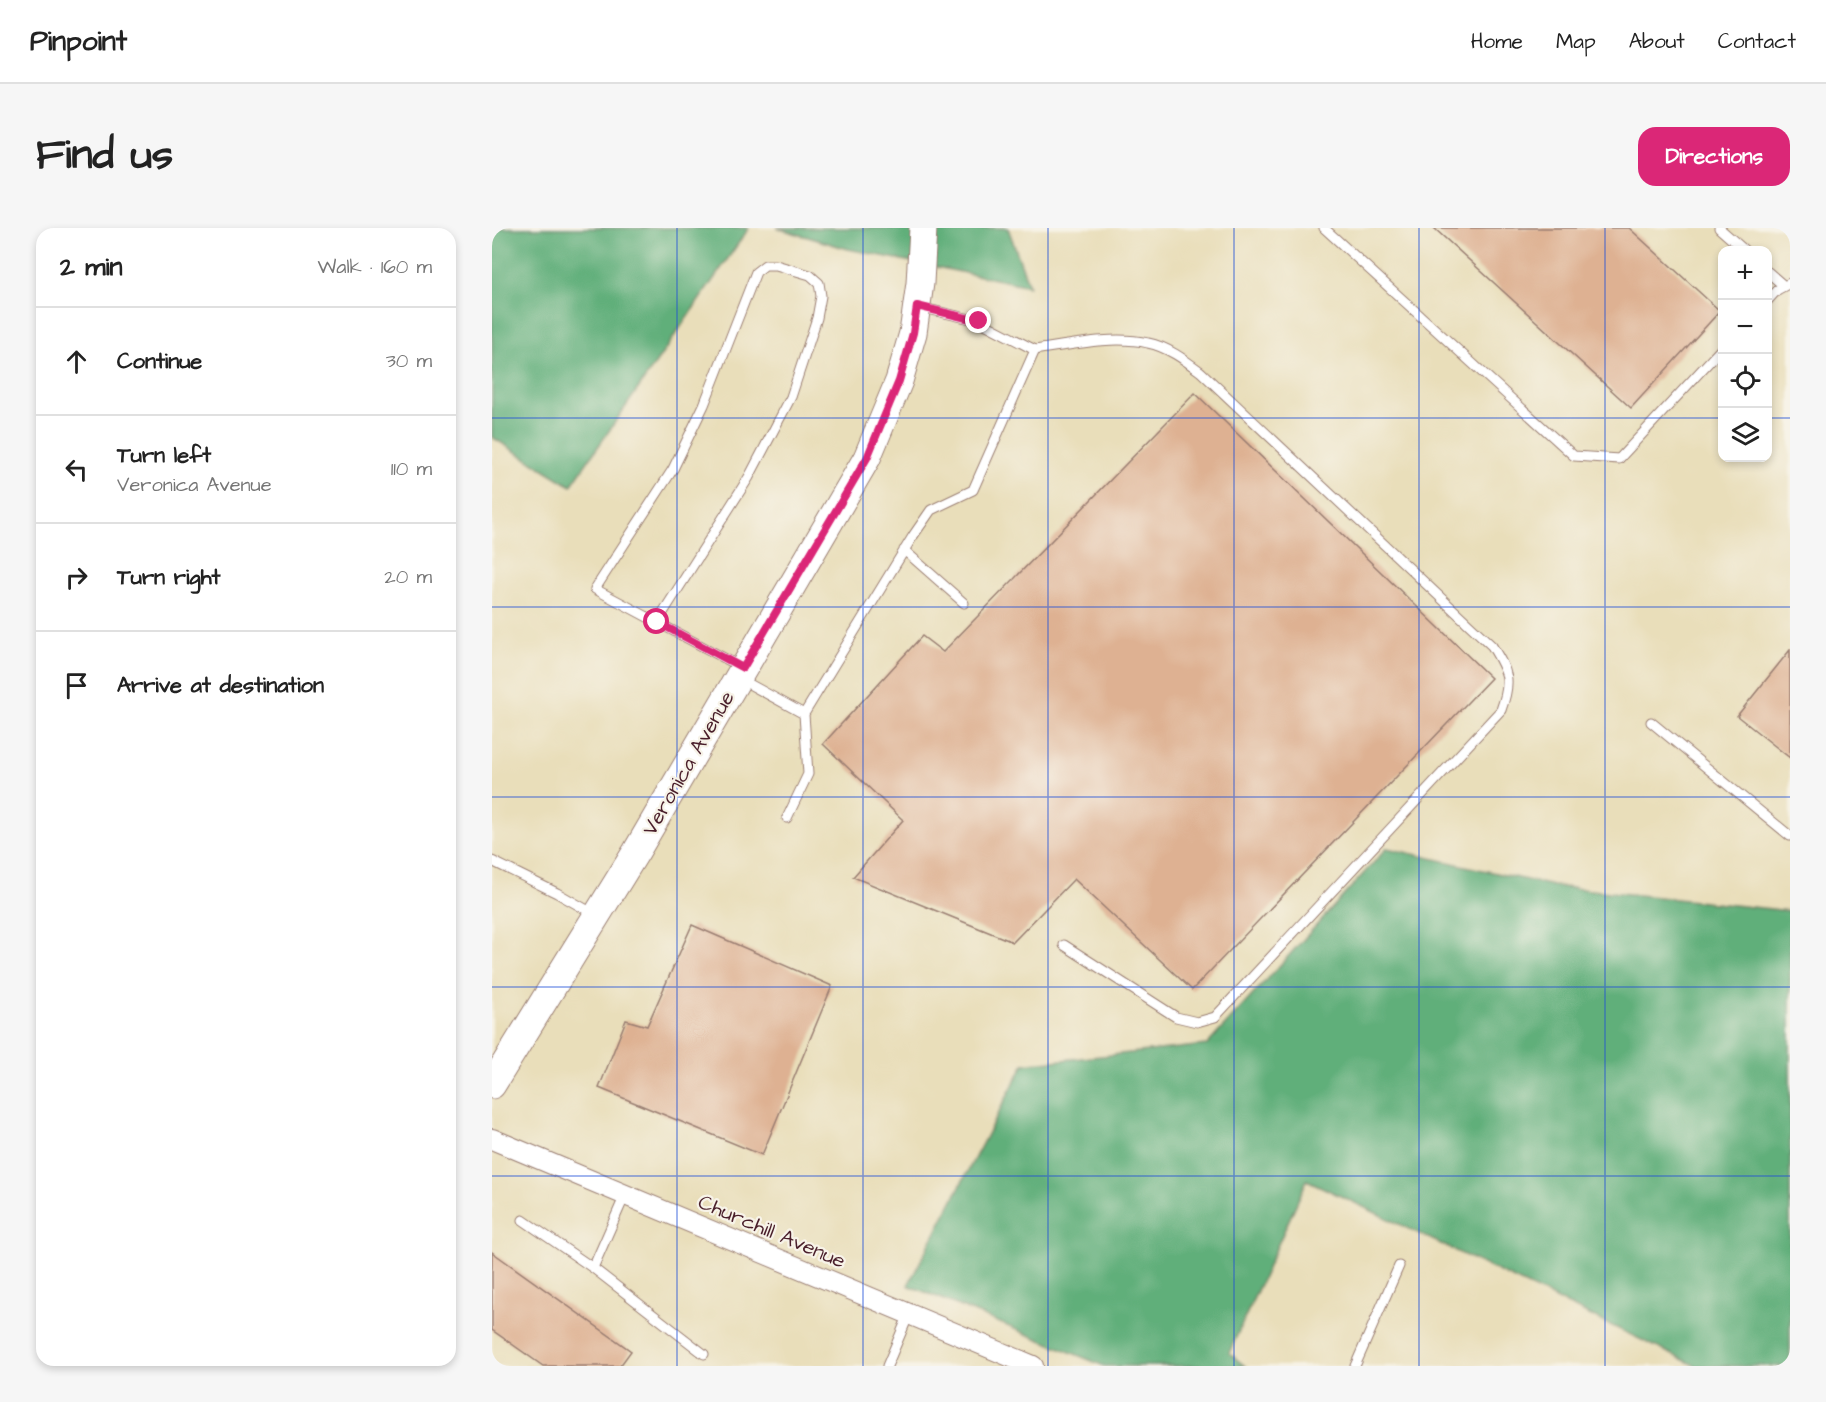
<!DOCTYPE html>
<html lang="en">
<head>
<meta charset="utf-8">
<style>
  :root { --surface:#fff; --page:#f6f6f6; --text:#222; --muted:#767676; --line:#e0e0e0; --accent:#db2777 }
  body { margin:0; font-family:"Architects Daughter",sans-serif; background:var(--page); color:var(--text) }
  .controls { position:absolute; right:18px; top:18px; display:grid; overflow:hidden; border-radius:12px; box-shadow:0 3px 9px #0003 }
  .controls button { width:54px; height:54px; display:grid; place-items:center; padding:0; border:0; border-bottom:2px solid var(--line); background:var(--surface); color:var(--text); font:30px sans-serif }
  .stop { position:absolute; width:18px; height:18px; margin:-14px; border:4px solid #db2777; border-radius:50%; background:#fff }
  .stop.end { background:#db2777; border-color:#fff; box-shadow:0 2px 6px #0008 }
  .list { margin:0; padding:0; list-style:none }
  h2 { display:flex; justify-content:space-between; align-items:center; height:78px; margin:0; padding:0 24px; font-size:26px }
  h2 small { font-size:20px; font-weight:400; color:var(--muted) }
  .list li { display:grid; grid-template-columns:39px 1fr auto; gap:18px; align-items:center; box-sizing:border-box; height:108px; padding:0 24px; border-top:2px solid var(--line) }
  .list b { display:block; font-size:22px; white-space:nowrap }
  .list p { margin:0; font-size:20px; white-space:nowrap; color:var(--muted) }
  .list em { font-size:20px; font-style:normal; color:var(--muted) }
  .icon { flex:none; width:33px; height:33px; fill:none; stroke:currentColor; stroke-width:2; stroke-linecap:round; stroke-linejoin:round }
  .map { position:relative; flex:none; width:1298px; height:1138px; overflow:hidden; border-radius:18px }
  header { display:flex; align-items:center; gap:36px; box-sizing:border-box; height:84px; padding:0 30px; background:var(--surface); border-bottom:2px solid var(--line) }
  header strong { font-size:28px }
  nav { display:flex; gap:33px; margin-inline-start:auto; font-size:21px }
  .intro { display:flex; align-items:center; justify-content:space-between; box-sizing:border-box; height:144px; padding:0 36px }
  h1 { margin:0; font-size:42px }
  .button { padding:15px 27px; border-radius:18px; background:var(--accent); color:#fff; font-size:21px; font-weight:700 }
  main { display:flex; gap:36px; padding:0 36px }
  aside { flex:1; background:var(--surface); border-radius:18px; box-shadow:0 3px 9px #0003 }
  .map>svg:first-child { display:block }
  .forest { fill:#60af7a; stroke:#556752; stroke-width:1.5 }
  .building { fill:#deb192 }
  .lines { fill:none; stroke-linecap:round; stroke-linejoin:round }
  .lane-casing { stroke:#9a7e72; stroke-width:11 }
  .street-casing { stroke:#9a7e72; stroke-width:22 }
  .secondary-casing { stroke:#9a7e72; stroke-width:29 }
  .lane { stroke:#fff; stroke-width:9 }
  .street { stroke:#fff; stroke-width:20 }
  .secondary { stroke:#fff; stroke-width:27 }
  .route { stroke:#db2777; stroke-width:8 }
  .grid { fill:none; stroke:#1d4ed8; stroke-width:1.5; stroke-opacity:0.55 }
  .labels { text-anchor:middle; stroke-width:4.5; stroke-linejoin:round; paint-order:stroke }
  .street-label { font-size:21px; fill:#4a1f2b; stroke:#f7f3e8 }
</style>
</head>
<body>
<header>
<strong>Pinpoint</strong>
<nav><a>Home</a><a>Map</a><a>About</a><a>Contact</a></nav>
</header>
<div class="intro"><h1>Find us</h1><a class="button">Directions</a></div>
<main>
<aside>
<h2>2 min<small>Walk · 160 m</small></h2>
<ul class="list">
<li><svg class="icon" aria-label="ahead" viewBox="0 0 24 24"><path d="M12 20V5M6 11l6-6 6 6"/></svg><div><b>Continue</b></div><em>30 m</em></li>
<li><svg class="icon" aria-label="left" viewBox="0 0 24 24"><path d="M17 20v-9H6M10 6l-5 5 5 5"/></svg><div><b>Turn left</b><p>Veronica Avenue</p></div><em>110 m</em></li>
<li><svg class="icon" aria-label="right" viewBox="0 0 24 24"><path d="M7 20v-9h11M14 6l5 5-5 5"/></svg><div><b>Turn right</b></div><em>20 m</em></li>
<li><svg class="icon" aria-label="arrive" viewBox="0 0 24 24"><path d="M6 21V4h12l-3 4 3 4H6"/></svg><div><b>Arrive at destination</b></div></li>
</ul>
</aside>
<div class="map">
<svg width="1298" height="1138" viewBox="0 0 1298 1138">
  <rect width="100%" height="100%" fill="#f7f3e8"/>
  <filter id="ink" filterUnits="userSpaceOnUse"><feTurbulence type="fractalNoise" baseFrequency=".0167" numOctaves="2"/><feDisplacementMap in="SourceGraphic" scale="12" xChannelSelector="R" yChannelSelector="G"/><feConvolveMatrix kernelMatrix="1 2 1 2 8 2 1 2 1" color-interpolation-filters="sRGB"/></filter>
  <filter id="wash" filterUnits="userSpaceOnUse"><feTurbulence type="fractalNoise" baseFrequency=".008" numOctaves="4" result="noise"/><feDisplacementMap in="SourceGraphic" scale="24" xChannelSelector="R" yChannelSelector="G"/><feGaussianBlur stdDeviation="1.35" result="paint"/><feColorMatrix in="noise" values="0 0 0 0 0 0 0 0 0 0 0 0 0 0 0 0 0 1.4 0 .05"/><feComposite in="paint" operator="in"/></filter>
  <g filter="url(#wash)">
    <rect width="100%" height="100%" fill="#e9deba"/>
    <path class="forest" d="M0 0H257L79 258 0 209Z
      M285 0H516L537 58 356 21Z
      M895 620 1061 658 1298 683V1138H1204L815 952 737 1125 753 1138H612L416 1057 532 836 715 817Z"/>
    <g id="blocks">
      <path class="building" d="M942 0H1137L1228 83 1139 180Z
        M703 165 999 450 700 762 582 651 521 714 361 649 411 592 331 516 430 408 451 424Z
        M1298 422V530L1245 488Z
        M200 697 340 758 270 927 107 860 134 792 155 798Z
        M0 1024 139 1123 128 1138H51L0 1102Z"/>
    </g>
  </g>
  <g filter="url(#ink)">
    <use href="#blocks" fill-opacity="0" stroke="#9a7e72" stroke-width="1.5"/>
    <g class="lines">
      <defs>
        <path id="lane" d="M832 0 1082 228 1127 231 1230 120
          M1227 0 1252 22
          M1276 44 1292 58
          M1276 72 1285 62 1298 55
          M543 122C578 117 621 107 656 115 676 119 693 132 709 144L1000 418C1016 444 1020 452 1009 482L723 789 705 794 684 789 572 717
          M412 322 472 375
          M165 394 257 249 299 169 325 90 329 68 327 55 318 47 284 37H273L264 44 212 177 181 241 103 361 249 439
          M248 451 312 486
          M1159 494 1298 608
          M295 590 316 546 312 486 421 308 439 282 481 262 543 122 487 93 427 79
          M0 633 65 665 102 686
          M31 992 101 1040 212 1126
          M101 1040 133 967
          M395 1138 417 1086
          M863 1138 907 1038"/>
        <path id="street" d="M0 911 541 1138"/>
        <path id="secondary" d="M0 857 144 624 375 230 407 153 421 105 428 55 431 0"/>
      </defs>
      <use href="#lane" class="lane-casing"/>
      <use href="#street" class="street-casing"/>
      <use href="#secondary" class="secondary-casing"/>
      <use href="#lane" class="lane"/>
      <use href="#street" class="street"/>
      <use href="#secondary" class="secondary"/>
    </g>
  </g>
  <g class="lines" filter="url(#ink)">
    <path class="route" d="M165 394 251 440 375 230 407 153 421 105 425 78 487 93"/>
  </g>
  <path class="grid" d="M185 0V1138M371 0V1138M556 0V1138M742 0V1138M927 0V1138M1113 0V1138M0 190H1230M1276 190H1298M0 379H1298M0 569H1298M0 759H1298M0 948H1298"/>
  <g class="labels">
    <g class="street-label">
      <text transform="translate(196 535) rotate(-60)" y="7">Veronica Avenue</text>
      <text transform="translate(280 1003) rotate(23)" y="7">Churchill Avenue</text>
    </g>
  </g>
</svg>
<div class="controls">
<button>+</button>
<button>−</button>
<button><svg class="icon" aria-label="locate" viewBox="0 0 24 24"><circle cx="12" cy="12" r="6"/><path d="M12 2v4M12 18v4M2 12h4M18 12h4"/></svg></button>
<button><svg class="icon" aria-label="layers" viewBox="0 0 24 24"><path d="M12 4l9 5-9 5-9-5zM3 14l9 5 9-5"/></svg></button>
</div>
<div class="stop" style="left:165px;top:394px"></div>
<div class="stop end" style="left:487px;top:93px"></div>
</div>
</main>
</body>
</html>
